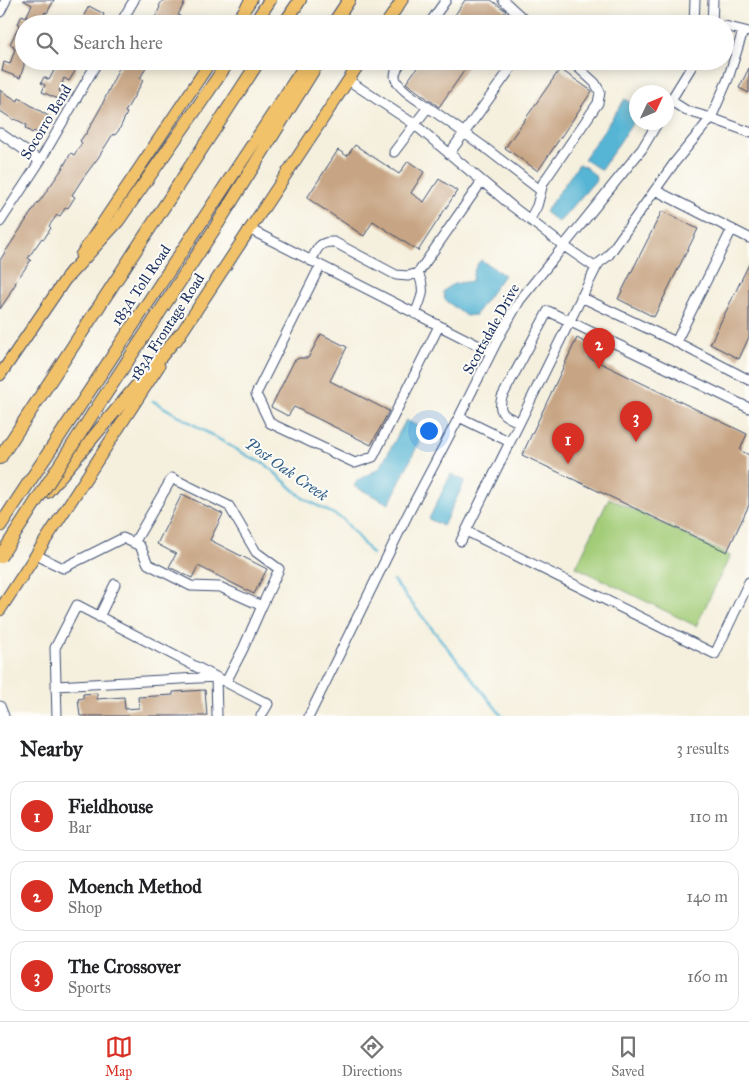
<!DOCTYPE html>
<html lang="en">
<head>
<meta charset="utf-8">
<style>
  :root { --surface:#fff; --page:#f6f6f6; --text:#202124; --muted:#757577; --line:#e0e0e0; --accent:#d93025 }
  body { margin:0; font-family:"IM FELL Great Primer",serif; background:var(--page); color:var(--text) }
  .compass { position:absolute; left:629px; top:85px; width:45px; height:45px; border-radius:50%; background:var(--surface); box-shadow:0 2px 12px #0003; rotate:46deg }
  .you { position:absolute; left:428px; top:430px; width:18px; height:18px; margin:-12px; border:4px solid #fff; border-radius:50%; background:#1a73e8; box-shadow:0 0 0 8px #1a73e833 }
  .badge { display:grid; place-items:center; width:32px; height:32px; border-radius:50%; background:var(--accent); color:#fff; font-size:16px; font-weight:700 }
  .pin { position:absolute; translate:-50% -41px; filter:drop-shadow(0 1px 2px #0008) }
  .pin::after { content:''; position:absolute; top:26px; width:18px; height:15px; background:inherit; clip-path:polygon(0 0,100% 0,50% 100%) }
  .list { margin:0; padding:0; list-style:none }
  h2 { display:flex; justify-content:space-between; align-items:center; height:65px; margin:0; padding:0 20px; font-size:21px }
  h2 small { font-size:16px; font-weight:400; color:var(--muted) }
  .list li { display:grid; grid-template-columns:32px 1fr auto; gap:15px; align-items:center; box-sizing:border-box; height:70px; margin:0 10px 10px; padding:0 10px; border:1px solid var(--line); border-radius:15px }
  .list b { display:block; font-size:19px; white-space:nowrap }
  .list p { margin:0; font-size:16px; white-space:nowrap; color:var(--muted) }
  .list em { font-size:16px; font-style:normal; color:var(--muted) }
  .icon { flex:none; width:28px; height:28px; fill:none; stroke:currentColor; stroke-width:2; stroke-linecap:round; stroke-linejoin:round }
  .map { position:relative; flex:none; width:749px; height:716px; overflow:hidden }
  .search { position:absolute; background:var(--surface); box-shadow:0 2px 12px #0003; left:15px; right:15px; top:15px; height:55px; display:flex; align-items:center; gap:12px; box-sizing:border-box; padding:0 18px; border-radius:28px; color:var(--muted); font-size:19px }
  .sheet { height:305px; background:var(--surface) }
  nav { display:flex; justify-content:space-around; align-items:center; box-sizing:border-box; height:70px; border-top:1px solid var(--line); background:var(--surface); font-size:14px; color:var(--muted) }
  nav a { display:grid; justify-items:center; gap:2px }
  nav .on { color:var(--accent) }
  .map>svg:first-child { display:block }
  .green { fill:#a2cc77; stroke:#5e7e6a }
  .water { fill:#56b5d4; stroke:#387299 }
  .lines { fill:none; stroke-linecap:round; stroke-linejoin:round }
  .stream { stroke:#56b5d4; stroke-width:2.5 }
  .building { fill:#c7a584 }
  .minor-casing { stroke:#3c4c71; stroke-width:11 }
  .major-casing { stroke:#3c4c71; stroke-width:13 }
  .highway-casing { stroke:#3c4c71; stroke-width:14 }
  .minor { stroke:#fff; stroke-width:9 }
  .major { stroke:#f2c26a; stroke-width:11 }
  .highway { stroke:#f2c26a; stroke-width:12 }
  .highway-bridge-casing { stroke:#3c4c71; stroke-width:14; stroke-linecap:butt }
  .highway-bridge { stroke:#f2c26a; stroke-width:12 }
  .labels { text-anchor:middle; stroke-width:4; stroke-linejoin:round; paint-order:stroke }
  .street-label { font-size:15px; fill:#1b2f5e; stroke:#fdfcf7 }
  .water-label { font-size:16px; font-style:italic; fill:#305e87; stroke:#fdfcf7 }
</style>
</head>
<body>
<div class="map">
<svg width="749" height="716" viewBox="0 0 749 716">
  <rect width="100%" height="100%" fill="#fdfcf7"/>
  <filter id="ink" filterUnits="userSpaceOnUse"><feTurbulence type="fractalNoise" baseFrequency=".02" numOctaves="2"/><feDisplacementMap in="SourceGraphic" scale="10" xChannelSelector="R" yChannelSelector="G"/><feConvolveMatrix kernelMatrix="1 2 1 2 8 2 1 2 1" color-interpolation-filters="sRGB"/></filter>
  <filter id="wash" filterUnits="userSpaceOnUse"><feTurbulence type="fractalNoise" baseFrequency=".0096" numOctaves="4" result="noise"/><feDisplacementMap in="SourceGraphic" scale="20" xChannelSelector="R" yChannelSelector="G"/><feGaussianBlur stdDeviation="1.12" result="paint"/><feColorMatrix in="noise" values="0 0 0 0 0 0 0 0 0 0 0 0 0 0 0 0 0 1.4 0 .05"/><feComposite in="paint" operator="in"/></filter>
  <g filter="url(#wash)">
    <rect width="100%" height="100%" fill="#f5f0de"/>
    <path class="green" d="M609 498 730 556 696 626 576 567Z"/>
    <path class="water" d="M625 99 636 107V118L601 170 584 159Z
      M579 164 584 166 595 175 596 180 562 219 558 222 545 212Z
      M481 260 504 275 475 315 466 316 445 300 443 292C451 282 461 283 472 281 472 274 476 265 481 260Z
      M406 420 425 430 389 504 354 486 358 480 380 468Z
      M451 474 465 481 443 526 429 519Z"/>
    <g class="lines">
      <path class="stream" d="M153 401 253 459 264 463 303 498 343 519 372 554
        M393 580 502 716"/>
    </g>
    <g id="blocks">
      <path class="building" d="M23 0H54L47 13 45 12 40 24H24V66L20 78 2 71 4 62 10 64 15 49 13 48 14 46 10 44 20 24H18L22 15 26 17 32 5Z
        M163 0H186L178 15 180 16 176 24H152L160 7 159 6Z
        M465 0H491L506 11 497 24H449Z
        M89 6 104 14 100 24H80L84 17H83Z
        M59 61H64L77 68 69 81 64 78 59 91 61 92 58 99 42 92 45 85 41 83 44 77 49 80Z
        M127 61H149L140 79 143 81 125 112 127 113 119 130 115 135 113 134 98 158 83 178 72 195 75 197 68 208 66 207 60 216 57 215 49 226 51 228 44 239 42 238 28 258 31 260 15 283H16L9 294H10L0 309V260L38 202H39L60 172 71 153 74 155 82 143 80 141 85 134H86L101 107 118 70 122 64 125 65Z
        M422 61H471L439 107 406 83Z
        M749 68V93L739 88Z
        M560 69 592 91 538 171 505 148Z
        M0 90 18 101 19 98 50 117 39 134 34 131 32 133 25 128 27 125 15 119 14 120 0 111Z
        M355 145 399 174 408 161 424 172 411 193 424 202 439 179 457 191 418 251 373 221 364 236 307 198 338 150 347 156Z
        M662 211 698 229 654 317 618 299Z
        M749 264V337L739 359 710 344Z
        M321 334 347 347 330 381 389 411 371 445 294 407 288 416 271 407 294 361 299 358H308Z
        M577 338 593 347 588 357 747 434 740 450 749 455V505L727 552 522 455Z
        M182 494 223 514 210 540 267 569 254 594 198 566 192 578 169 567 176 554 157 544Z
        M205 690 207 716H80L78 699 83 698V694L97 693V699L124 697 125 709 139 708 138 697 173 695V692Z"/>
    </g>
  </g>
  <g filter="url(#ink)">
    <use href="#blocks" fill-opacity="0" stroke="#3c4c71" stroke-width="1"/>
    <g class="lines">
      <defs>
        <path id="minor" d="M503 0 529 24
          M0 12 6 0
          M120 24 134 0
          M429 24 446 0
          M694 24 695 0
          M712 24 713 0
          M725 26 749 32
          M348 80 414 124 513 207 564 246 596 268
          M671 101 687 111 711 118 749 132
          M428 107 484 147 540 190
          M666 108 695 61
          M0 133 40 161
          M394 152 428 107C419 101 395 87 395 76 395 70 399 66 402 61
          M449 154 516 61
          M655 190 749 238
          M530 219 537 206 543 183 598 103 600 92 595 83 571 61
          M0 222 40 161 98 61
          M249 229 491 352
          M311 261C317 249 319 241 334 242L396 275 408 276 418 273
          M320 266 256 394 270 423 355 463 373 457 439 326
          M581 297 676 342 732 229
          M415 314C422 297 426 290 418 273L482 181
          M676 342 749 380
          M459 417 510 442
          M519 422C505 416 497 414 502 397L548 311 749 408
          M466 531 715 654 749 582
          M461 541 596 268 599 263 608 256 675 162 711 118 728 79 743 31
          M134 543 172 478 229 506 256 552 279 569 262 606
          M36 555 63 568 123 538 140 546 148 564 191 586 220 587 262 606 243 649 226 682
          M99 617 115 584
          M56 686 216 677 217 716
          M0 706 4 716
          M57 716 55 648 77 605 268 704 261 716
          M309 716 407 516 459 417 501 333 520 300 642 149 658 122"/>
        <path id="major" d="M235 24 251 0
          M386 24 402 0
          M81 255 211 61
          M176 341 361 61
          M0 375 71 271
          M0 610 159 366"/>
        <path id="highway" d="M254 24 270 0
          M284 24 300 0
          M333 24 349 0
          M67 277 118 221 197 108 229 61
          M94 412 217 225 319 61
          M0 458 259 61
          M47 492 180 334
          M0 526 308 61"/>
      </defs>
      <use href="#minor" class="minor-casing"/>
      <use href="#major" class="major-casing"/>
      <use href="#highway" class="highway-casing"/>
      <use href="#minor" class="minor"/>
      <use href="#major" class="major"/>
      <use href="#highway" class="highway"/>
      <defs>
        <path id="highway-bridge" d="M0 557 94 412"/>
      </defs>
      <use href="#highway-bridge" class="highway-bridge-casing"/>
      <use href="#highway-bridge" class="highway-bridge"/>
    </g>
  </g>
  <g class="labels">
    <g class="street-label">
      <text transform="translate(46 122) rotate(-59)" y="5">Socorro Bend</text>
      <text transform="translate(141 285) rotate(-56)" y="5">183A Toll Road</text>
      <text transform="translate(167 327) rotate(-57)" y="5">183A Frontage Road</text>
      <text transform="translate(491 329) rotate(-61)" y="5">Scottsdale Drive</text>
    </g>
    <g class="water-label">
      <text transform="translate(287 469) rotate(35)" y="6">Post Oak Creek</text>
    </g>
  </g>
</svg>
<svg class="compass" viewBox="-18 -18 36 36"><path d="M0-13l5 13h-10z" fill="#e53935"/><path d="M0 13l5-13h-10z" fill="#757577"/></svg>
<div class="you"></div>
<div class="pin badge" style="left:568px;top:464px">1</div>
<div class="pin badge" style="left:599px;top:369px">2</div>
<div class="pin badge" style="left:636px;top:442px">3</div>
<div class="search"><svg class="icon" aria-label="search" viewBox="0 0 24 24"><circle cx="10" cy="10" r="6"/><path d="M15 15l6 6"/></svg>Search here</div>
</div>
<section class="sheet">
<h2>Nearby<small>3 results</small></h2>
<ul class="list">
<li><span class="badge">1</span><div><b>Fieldhouse</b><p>Bar</p></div><em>110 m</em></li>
<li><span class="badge">2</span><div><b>Moench Method</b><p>Shop</p></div><em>140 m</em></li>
<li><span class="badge">3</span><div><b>The Crossover</b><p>Sports</p></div><em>160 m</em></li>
</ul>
</section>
<nav>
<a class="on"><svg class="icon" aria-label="map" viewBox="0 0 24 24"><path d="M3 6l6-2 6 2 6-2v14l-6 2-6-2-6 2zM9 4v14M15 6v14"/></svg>Map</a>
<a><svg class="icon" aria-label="directions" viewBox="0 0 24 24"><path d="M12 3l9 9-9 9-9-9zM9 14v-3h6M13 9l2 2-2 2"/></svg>Directions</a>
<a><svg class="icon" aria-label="saved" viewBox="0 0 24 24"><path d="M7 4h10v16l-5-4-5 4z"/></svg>Saved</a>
</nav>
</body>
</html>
